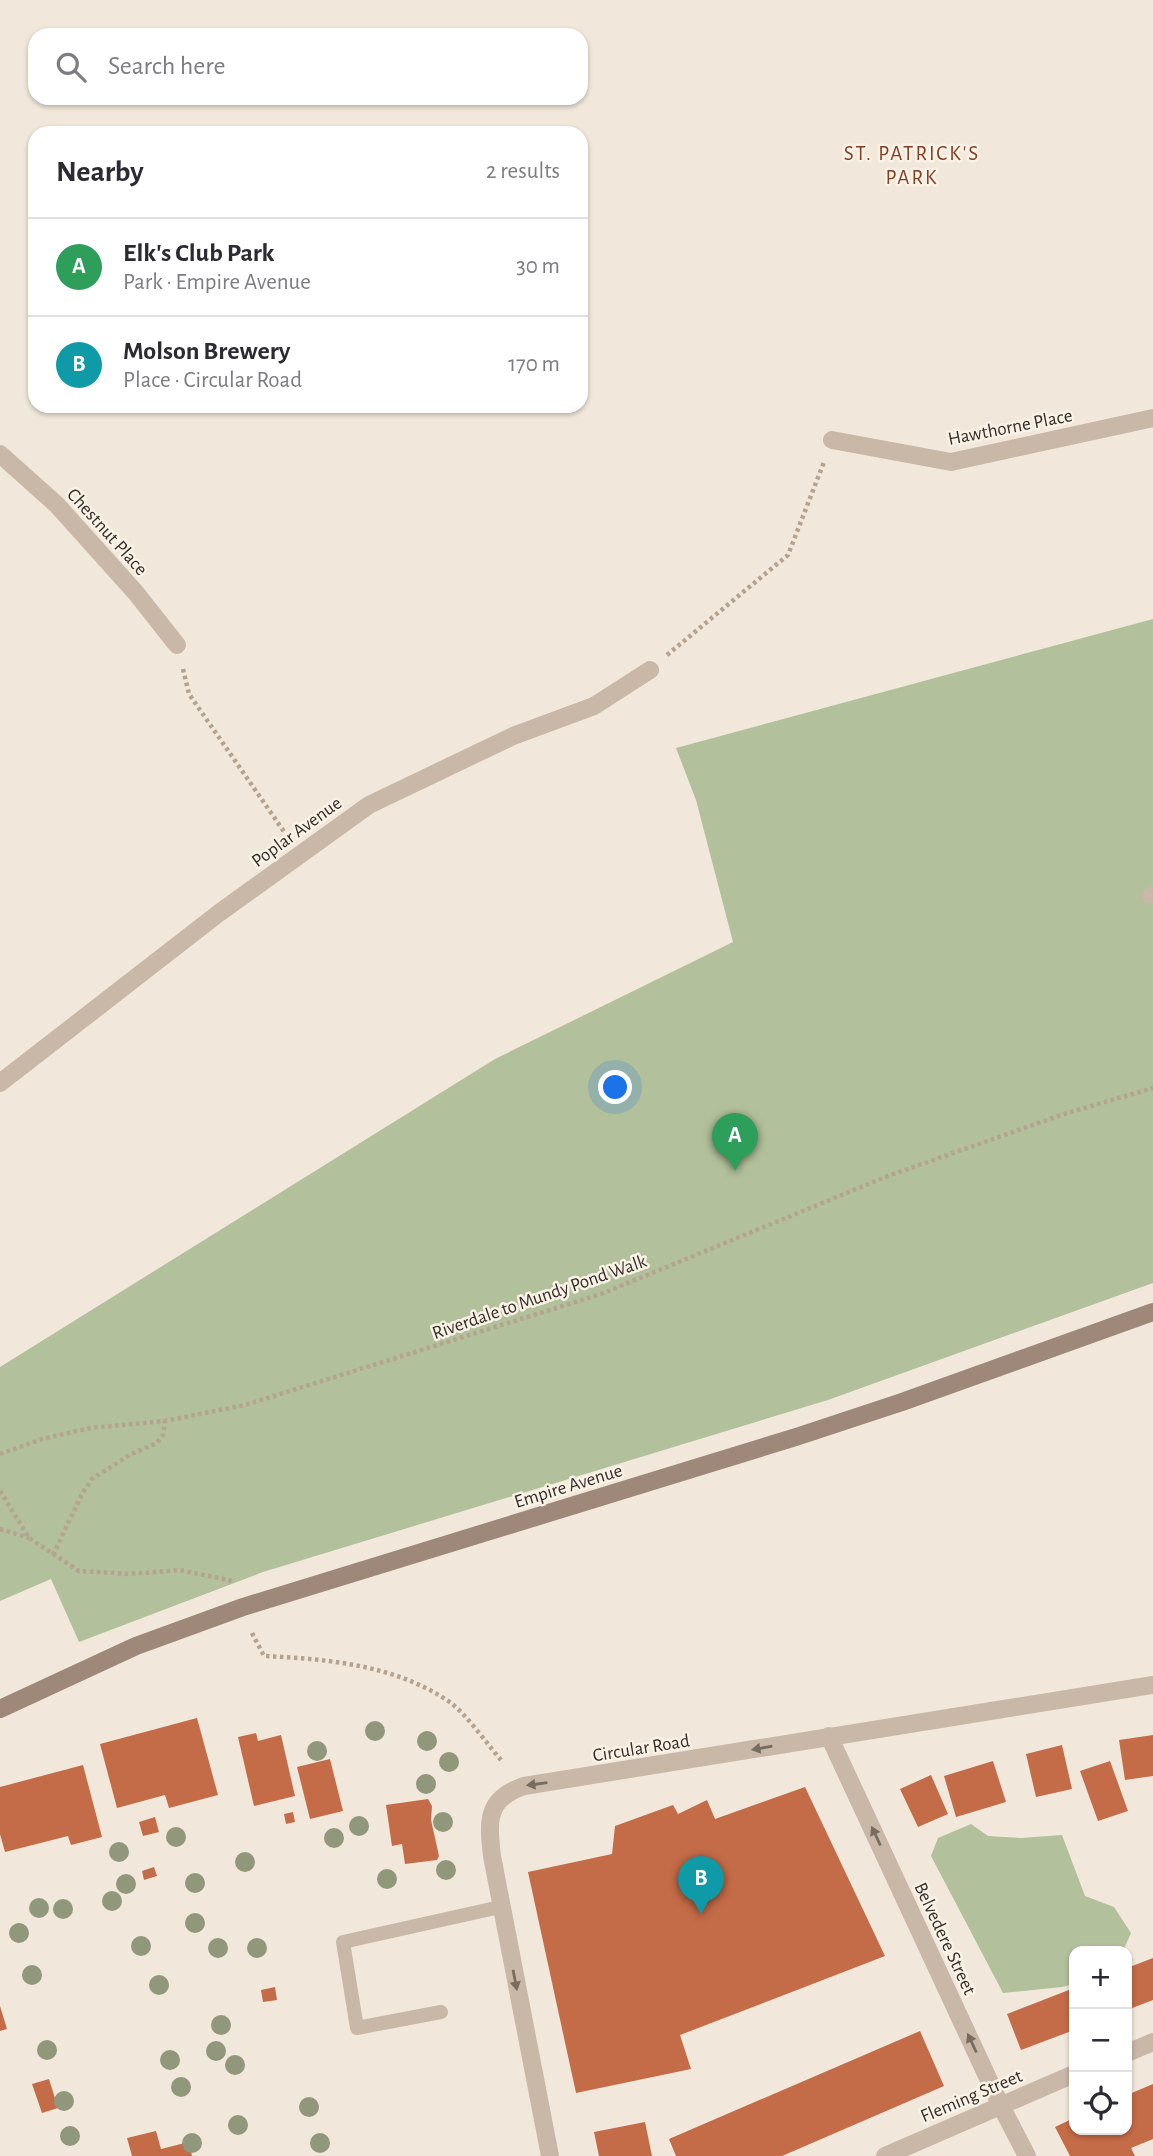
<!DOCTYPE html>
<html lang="en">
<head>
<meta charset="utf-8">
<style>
  :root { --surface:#fff; --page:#f2f2f3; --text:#2b2b33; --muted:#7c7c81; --line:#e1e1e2; --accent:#1e5056 }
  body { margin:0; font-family:"Alegreya Sans",sans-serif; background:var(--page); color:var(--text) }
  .controls { position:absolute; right:21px; bottom:21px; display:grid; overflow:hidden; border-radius:14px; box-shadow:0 2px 5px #0004 }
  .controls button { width:63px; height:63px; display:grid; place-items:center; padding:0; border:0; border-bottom:2px solid var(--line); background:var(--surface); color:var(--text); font:35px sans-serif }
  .you { position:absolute; left:616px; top:1088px; width:24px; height:24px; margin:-18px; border:5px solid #fff; border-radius:50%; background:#1a73e8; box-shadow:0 0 0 10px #1a73e833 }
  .badge { display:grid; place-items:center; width:46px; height:46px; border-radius:50%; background:var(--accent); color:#fff; font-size:23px; font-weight:700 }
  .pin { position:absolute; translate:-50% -58px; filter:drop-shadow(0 2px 4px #0008) }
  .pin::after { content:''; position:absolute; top:37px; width:24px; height:21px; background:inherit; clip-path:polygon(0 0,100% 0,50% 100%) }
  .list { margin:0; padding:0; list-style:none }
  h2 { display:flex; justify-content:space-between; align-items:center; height:91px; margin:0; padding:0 28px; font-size:30px }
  h2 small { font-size:23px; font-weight:400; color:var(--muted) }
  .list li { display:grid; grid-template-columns:46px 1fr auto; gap:21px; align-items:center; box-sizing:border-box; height:98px; padding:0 28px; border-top:2px solid var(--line) }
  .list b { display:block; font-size:26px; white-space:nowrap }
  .list p { margin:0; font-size:23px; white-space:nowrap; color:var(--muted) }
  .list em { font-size:23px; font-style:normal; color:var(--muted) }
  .icon { flex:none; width:38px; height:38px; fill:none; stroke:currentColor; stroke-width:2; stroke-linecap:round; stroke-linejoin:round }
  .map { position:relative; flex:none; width:1153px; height:2156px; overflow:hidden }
  .search { position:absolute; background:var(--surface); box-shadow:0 2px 5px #0004; left:28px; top:28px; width:560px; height:77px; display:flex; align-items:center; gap:18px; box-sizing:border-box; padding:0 24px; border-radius:21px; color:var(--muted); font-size:26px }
  .panel { position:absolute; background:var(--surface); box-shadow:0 2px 5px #0004; left:28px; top:126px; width:560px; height:287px; border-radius:21px }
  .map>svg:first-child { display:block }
  .green { fill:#b2c09b }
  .building { fill:#c46b47 }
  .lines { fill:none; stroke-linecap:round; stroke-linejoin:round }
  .path { stroke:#b5a391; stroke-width:4.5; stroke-dasharray:3.5 3.5; stroke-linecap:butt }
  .lane { stroke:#c9b8a7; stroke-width:14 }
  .street { stroke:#c9b8a7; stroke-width:18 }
  .secondary { stroke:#9d8879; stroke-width:18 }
  .tree { fill:#91977b }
  .oneway { fill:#786c61 }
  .labels { text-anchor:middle; stroke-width:5; stroke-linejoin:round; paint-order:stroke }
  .street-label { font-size:19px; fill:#362d28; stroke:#f9f2e7 }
  .neighbourhood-label { font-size:21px; letter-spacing:2px; fill:#833e22; stroke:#f9f2e7 }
</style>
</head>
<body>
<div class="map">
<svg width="1153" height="2156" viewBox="0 0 1153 2156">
  <rect width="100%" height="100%" fill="#f1e8db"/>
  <path class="green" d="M1153 619V1283L828 1400 263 1572 79 1642 51 1579 0 1601V1367L495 1059 733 942 696 800 676 748Z
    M971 1824 988 1836 1021 1838 1062 1835 1085 1896 1114 1907 1131 1933 1123 1951H1074V1984L1062 1987 1003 1993 931 1856 938 1838Z"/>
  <path class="building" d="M197 1718 218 1795 169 1808 165 1795 117 1808 100 1744Z
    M256 1733 258 1741 281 1735 295 1796 254 1806 238 1737Z
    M1153 1735V1776L1125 1780 1119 1740Z
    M1062 1745 1072 1789 1036 1797 1026 1754Z
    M330 1759 343 1811 310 1819 297 1767Z
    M993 1761 1006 1802 956 1817 944 1776Z
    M1110 1761 1128 1811 1098 1821 1080 1771Z
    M83 1765 102 1837 71 1845 68 1836 5 1852 0 1834V1787Z
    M931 1775 948 1814 918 1827 900 1789Z
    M805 1787 885 1956 680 2035 691 2069 576 2093 528 1872 612 1854 615 1826 673 1805 678 1814 707 1800 715 1819Z
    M428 1799 432 1806 431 1820 439 1856 437 1860 405 1864 402 1844 392 1846 386 1805Z
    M293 1812 295 1822 286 1824 284 1814Z
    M155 1817 159 1832 143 1836 139 1822Z
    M154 1867 157 1876 144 1880 142 1871Z
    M1153 1958V2000L1127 2010V1968Z
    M275 1987 277 2000 263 2002 261 1990Z
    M1074 1988V2030L1021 2050 1007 2014Z
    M0 2006 7 2029 0 2031Z
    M920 2031 944 2086 782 2156H676L669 2139Z
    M49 2079 58 2108 42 2113 32 2084Z
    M1153 2084V2139L1131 2148 1135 2156H1070L1055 2127 1074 2118V2130H1127V2095Z
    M645 2122 652 2156H599L594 2132Z
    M156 2131 161 2149 189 2142 192 2156H132L127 2138Z"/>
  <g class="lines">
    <path class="path" d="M667 655 788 555 824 462
      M183 669 189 694 287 836
      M0 1454 42 1439 90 1428 165 1421 245 1405 601 1294 888 1176 1064 1114 1153 1088
      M0 1491 29 1538 79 1571 130 1574 179 1570 229 1580 234 1584
      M0 1529 29 1538
      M53 1555 82 1494 92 1479 131 1454 157 1443 163 1435 165 1421
      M252 1633 264 1656C328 1659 397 1665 451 1703 466 1714 488 1745 501 1760"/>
    <path class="lane" d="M1148 896 1153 893
      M441 2012 357 2028 343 1942 500 1907"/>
    <path class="street" d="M832 440 951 462 1153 418
      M0 454 57 505 136 593 177 645
      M0 1083 219 913 369 805 513 736 594 706 650 670
      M829 1736 1000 2104 1027 2156
      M1127 2053 1153 2042
      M550 2156 492 1856C488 1821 486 1799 524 1786L1153 1685
      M885 2156 1074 2074"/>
    <path class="secondary" d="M0 1709 136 1646 243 1607 796 1437 902 1402 1153 1312"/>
  </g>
  <g class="tree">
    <circle cx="375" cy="1731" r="10"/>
    <circle cx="427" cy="1741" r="10"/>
    <circle cx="317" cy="1751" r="10"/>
    <circle cx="449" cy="1762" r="10"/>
    <circle cx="426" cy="1784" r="10"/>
    <circle cx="443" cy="1822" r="10"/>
    <circle cx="359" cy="1826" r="10"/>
    <circle cx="176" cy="1837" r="10"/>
    <circle cx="334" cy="1838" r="10"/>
    <circle cx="119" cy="1852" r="10"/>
    <circle cx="245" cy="1862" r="10"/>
    <circle cx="446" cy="1870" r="10"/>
    <circle cx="387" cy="1879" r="10"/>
    <circle cx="195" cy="1883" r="10"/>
    <circle cx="126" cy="1884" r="10"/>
    <circle cx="112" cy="1901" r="10"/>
    <circle cx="39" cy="1908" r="10"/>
    <circle cx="63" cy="1909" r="10"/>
    <circle cx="195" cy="1923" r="10"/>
    <circle cx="19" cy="1933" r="10"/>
    <circle cx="141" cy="1946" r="10"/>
    <circle cx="218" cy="1948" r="10"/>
    <circle cx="257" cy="1948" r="10"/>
    <circle cx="32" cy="1975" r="10"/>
    <circle cx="159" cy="1985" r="10"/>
    <circle cx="221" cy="2025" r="10"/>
    <circle cx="47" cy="2050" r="10"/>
    <circle cx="216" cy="2051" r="10"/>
    <circle cx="170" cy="2060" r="10"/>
    <circle cx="235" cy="2065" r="10"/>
    <circle cx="181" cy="2087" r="10"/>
    <circle cx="64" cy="2101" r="10"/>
    <circle cx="309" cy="2107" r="10"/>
    <circle cx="238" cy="2125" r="10"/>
    <circle cx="70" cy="2136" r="10"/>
    <circle cx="192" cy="2143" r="10"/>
    <circle cx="320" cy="2143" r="10"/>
  </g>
  <defs><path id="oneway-solid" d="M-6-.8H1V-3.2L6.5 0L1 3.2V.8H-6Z" transform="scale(1.75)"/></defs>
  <g class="oneway">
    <use href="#oneway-solid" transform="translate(762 1748) rotate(170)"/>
    <use href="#oneway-solid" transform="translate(537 1784) rotate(172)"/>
    <use href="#oneway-solid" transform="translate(876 1836) rotate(-115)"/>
    <use href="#oneway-solid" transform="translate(515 1980) rotate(79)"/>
    <use href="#oneway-solid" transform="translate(972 2043) rotate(-115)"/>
  </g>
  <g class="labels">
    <g class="street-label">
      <text transform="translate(1010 426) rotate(-11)" y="7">Hawthorne Place</text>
      <text transform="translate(108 531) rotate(48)" y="7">Chestnut Place</text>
      <text transform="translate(296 831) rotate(-36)" y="7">Poplar Avenue</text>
      <text transform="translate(539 1296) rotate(-19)" y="7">Riverdale to Mundy Pond Walk</text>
      <text transform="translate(568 1485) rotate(-17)" y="7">Empire Avenue</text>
      <text transform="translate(641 1747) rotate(-9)" y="7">Circular Road</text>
      <text transform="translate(946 1938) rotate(65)" y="7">Belvedere Street</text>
      <text transform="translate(971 2095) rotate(-23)" y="7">Fleming Street</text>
    </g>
    <g class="neighbourhood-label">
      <text x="912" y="160">ST. PATRICK'S<tspan x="912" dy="24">PARK</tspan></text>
    </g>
  </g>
</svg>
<div class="controls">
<button>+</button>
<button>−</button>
<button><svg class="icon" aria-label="locate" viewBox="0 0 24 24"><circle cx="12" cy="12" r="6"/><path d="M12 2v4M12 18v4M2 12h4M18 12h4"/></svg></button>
</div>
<div class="you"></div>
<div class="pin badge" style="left:735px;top:1171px;background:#2e9e5b">A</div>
<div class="pin badge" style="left:701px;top:1914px;background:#0f9aa8">B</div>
<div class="search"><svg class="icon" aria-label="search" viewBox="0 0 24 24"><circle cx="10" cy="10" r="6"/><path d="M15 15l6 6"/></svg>Search here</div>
<section class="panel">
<h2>Nearby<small>2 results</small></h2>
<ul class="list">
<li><span class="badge" style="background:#2e9e5b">A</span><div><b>Elk's Club Park</b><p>Park · Empire Avenue</p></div><em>30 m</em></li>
<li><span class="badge" style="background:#0f9aa8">B</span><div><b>Molson Brewery</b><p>Place · Circular Road</p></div><em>170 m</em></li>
</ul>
</section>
</div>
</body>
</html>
